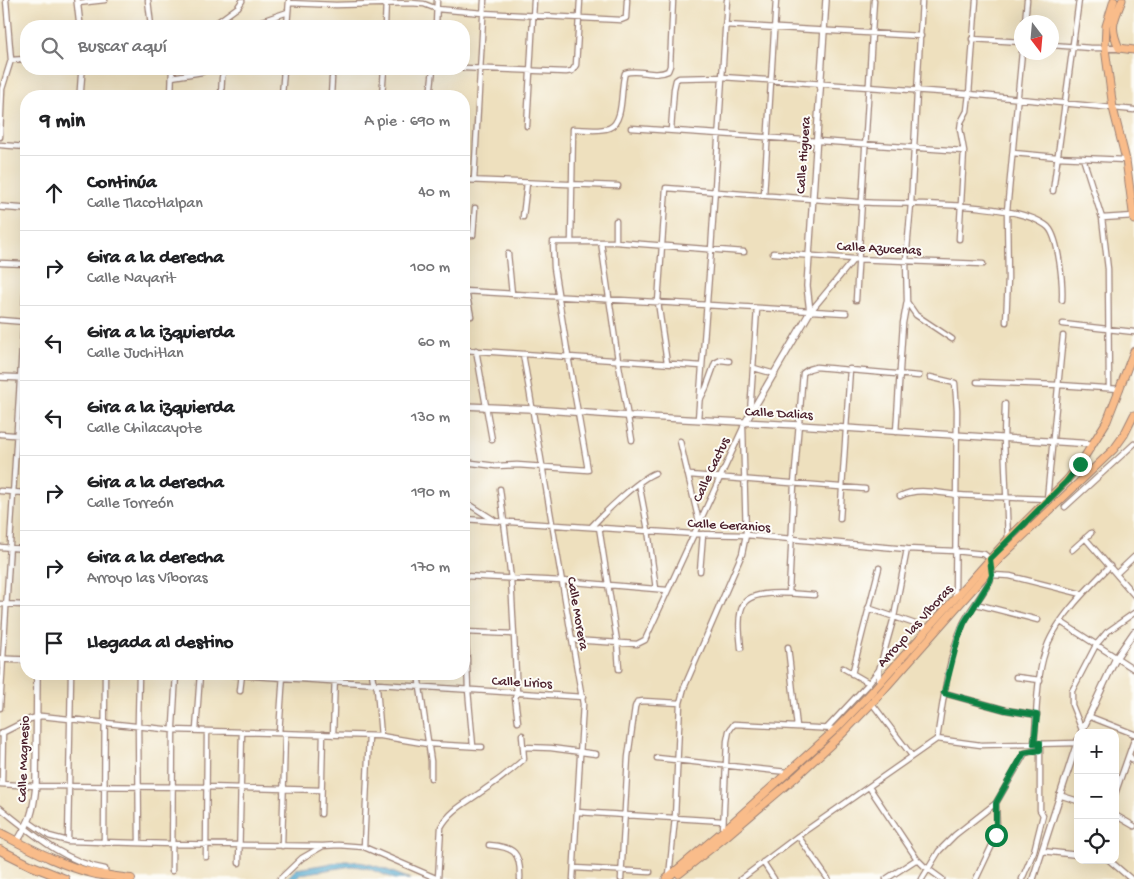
<!DOCTYPE html>
<html lang="es">
<head>
<meta charset="utf-8">
<style>
  :root { --surface:#fff; --page:#f6f6f6; --text:#202124; --muted:#757577; --line:#e0e0e0 }
  body { margin:0; font-family:"Gochi Hand",sans-serif; background:var(--page); color:var(--text) }
  .controls { position:absolute; right:15px; bottom:15px; display:grid; overflow:hidden; border-radius:10px; box-shadow:0 5px 20px #0002 }
  .controls button { width:45px; height:45px; display:grid; place-items:center; padding:0; border:0; border-bottom:1px solid var(--line); background:var(--surface); color:var(--text); font:25px sans-serif }
  .compass { position:absolute; left:1014px; top:15px; width:45px; height:45px; border-radius:50%; background:var(--surface); box-shadow:0 5px 20px #0002; rotate:164deg }
  .stop { position:absolute; width:15px; height:15px; margin:-11px; border:4px solid #0b8043; border-radius:50%; background:#fff }
  .stop.end { background:#0b8043; border-color:#fff; box-shadow:0 1px 5px #0008 }
  .list { margin:0; padding:0; list-style:none }
  h2 { display:flex; justify-content:space-between; align-items:center; height:65px; margin:0; padding:0 20px; font-size:21px }
  h2 small { font-size:16px; font-weight:400; color:var(--muted) }
  .list li { display:grid; grid-template-columns:32px 1fr auto; gap:15px; align-items:center; box-sizing:border-box; height:75px; padding:0 20px; border-top:1px solid var(--line) }
  .list b { display:block; font-size:19px; white-space:nowrap }
  .list p { margin:0; font-size:16px; white-space:nowrap; color:var(--muted) }
  .list em { font-size:16px; font-style:normal; color:var(--muted) }
  .icon { flex:none; width:28px; height:28px; fill:none; stroke:currentColor; stroke-width:2; stroke-linecap:round; stroke-linejoin:round }
  .map { position:relative; flex:none; width:1134px; height:879px; overflow:hidden }
  .search { position:absolute; background:var(--surface); box-shadow:0 5px 20px #0002; left:20px; top:20px; width:450px; height:55px; display:flex; align-items:center; gap:12px; box-sizing:border-box; padding:0 18px; border-radius:20px; color:var(--muted); font-size:19px }
  .panel { position:absolute; background:var(--surface); box-shadow:0 5px 20px #0002; left:20px; top:90px; width:450px; height:590px; border-radius:20px }
  .map>svg:first-child { display:block }
  .water { fill:#51a7ce; stroke:#4e637c }
  .lines { fill:none; stroke-linecap:round; stroke-linejoin:round }
  .minor-casing { stroke:#9c8074; stroke-width:7 }
  .tertiary-casing { stroke:#9c8074; stroke-width:8 }
  .secondary-casing { stroke:#9c8074; stroke-width:9 }
  .primary-casing { stroke:#9c8074; stroke-width:9 }
  .trunk-casing { stroke:#9c8074; stroke-width:10 }
  .minor { stroke:#fff; stroke-width:4.5 }
  .tertiary { stroke:#fff; stroke-width:5.5 }
  .secondary { stroke:#fde4d0; stroke-width:6 }
  .primary { stroke:#f9bc8a; stroke-width:7 }
  .trunk { stroke:#f9bc8a; stroke-width:8 }
  .route { stroke:#0b8043; stroke-width:6 }
  .labels { text-anchor:middle; stroke-width:4; stroke-linejoin:round; paint-order:stroke }
  .street-label { font-size:14px; fill:#4a1f2b; stroke:#fdfcf7 }
</style>
</head>
<body>
<div class="map">
<svg width="1134" height="879" viewBox="0 0 1134 879">
  <rect width="100%" height="100%" fill="#fdfcf7"/>
  <filter id="ink" filterUnits="userSpaceOnUse"><feTurbulence type="fractalNoise" baseFrequency=".02" numOctaves="2"/><feDisplacementMap in="SourceGraphic" scale="10" xChannelSelector="R" yChannelSelector="G"/><feConvolveMatrix kernelMatrix="1 2 1 2 8 2 1 2 1" color-interpolation-filters="sRGB"/></filter>
  <filter id="wash" filterUnits="userSpaceOnUse"><feTurbulence type="fractalNoise" baseFrequency=".0096" numOctaves="4" result="noise"/><feDisplacementMap in="SourceGraphic" scale="20" xChannelSelector="R" yChannelSelector="G"/><feGaussianBlur stdDeviation="1.12" result="paint"/><feColorMatrix in="noise" values="0 0 0 0 0 0 0 0 0 0 0 0 0 0 0 0 0 1.4 0 .05"/><feComposite in="paint" operator="in"/></filter>
  <g filter="url(#wash)">
    <rect width="100%" height="100%" fill="#eee0be"/>
    <path class="water" d="M346 861C369 861 389 871 410 879H395L367 868 352 866 301 874 296 879H286L296 869Z"/>
  </g>
  <g filter="url(#ink)">
    <g class="lines">
      <defs>
        <path id="minor" d="M148 0 151 26
          M78 3 105 0
          M289 3 336 5 411 3 424 4 437 9 483 13 621 20 626 18 627 0
          M1025 22 1027 0
          M725 25 921 36
          M212 26 238 7 242 1
          M247 26 288 12
          M287 26 289 1
          M385 26 386 0
          M436 26 437 0
          M972 39 1022 42
          M1052 45 1091 48H1105
          M11 60 26 59
          M464 68 566 72 572 71 576 65 580 0
          M172 77 202 72
          M171 96 172 69
          M221 96 222 78 224 69
          M282 96 284 69
          M331 96 332 78
          M382 96 384 69
          M430 96 433 69
          M527 126 534 0
          M631 128 964 151
          M671 130 674 89 676 80 679 78 722 77 969 94 1134 110
          M0 137 2 89 11 60 6 0
          M0 145 26 147
          M1013 153 1057 157 1126 160
          M1083 158 1102 218 1108 269 1109 388
          M464 180 618 186
          M474 180 484 0
          M1053 191 1079 0
          M764 195 776 0
          M523 217 527 183
          M1102 218 1134 216
          M464 235H473L475 208
          M959 239 964 151 960 129 961 122 967 111 969 94 976 0
          M571 242 573 129C583 129 598 132 609 128 625 122 620 87 625 73 639 68 654 78 668 71L670 66 673 0
          M601 242 618 360 632 440
          M616 242V221
          M773 253 854 259 983 264
          M508 254 512 294
          M0 263 26 264
          M464 291 846 313
          M466 291 471 316
          M856 300 874 0
          M907 302 916 315 952 339
          M810 312 854 259
          M0 320 25 322
          M1006 322 1008 278 1007 211 1022 52
          M1063 324 1134 332
          M464 350 702 366
          M476 350 492 440
          M523 354 583 704 573 879
          M667 363 658 302 666 188C730 193 794 198 858 202 901 205 1017 200 1048 227 1059 238 1063 285 1062 300
          M754 368 775 374
          M930 377 955 383 957 410 955 596
          M977 382 1059 385 1120 389
          M701 398 706 388 715 363 721 360 729 361
          M1005 404 1004 439 1008 539
          M750 413 757 309
          M698 419 711 250 727 0
          M896 432 903 323 907 301 906 261 911 204 922 0
          M0 434 26 436
          M680 441 699 522
          M464 462 496 466 517 465 588 470 568 356 554 268 553 242H616L744 252
          M690 475 865 489
          M639 483 648 530 656 589
          M500 489 511 579 517 693 515 698 518 722
          M0 491 26 493
          M900 496C918 487 938 493 958 495 988 497 1018 498 1048 499
          M1047 499 1063 336
          M464 501 494 520
          M1065 507 1134 444
          M464 519 694 534 746 535 907 549 955 551 984 554 990 559 992 575 990 581C982 596 970 609 963 624 948 658 943 702 937 739L798 836 741 879
          M840 519 850 369
          M592 526C605 512 639 479 655 473
          M599 527 617 641 619 669
          M1085 538 1134 595
          M0 547 26 549
          M1072 550 1091 533
          M700 571 703 534
          M1117 573 1134 557
          M464 574 468 690 473 746
          M992 575 1010 576 1082 594
          M464 576 562 581 667 590
          M789 593 794 484 803 373 809 369 816 367 919 376
          M0 604 26 605
          M976 604 1038 620
          M868 608 927 628
          M1061 622 1134 669
          M465 632 514 634
          M572 640 637 644 645 640 743 428
          M788 647 797 727
          M741 648C740 636 737 617 743 605 751 588 798 594 814 595
          M843 668 869 683
          M221 674 583 697
          M372 674 373 680 377 688 381 736
          M418 674 431 761V778
          M852 674 879 568
          M1016 677 1040 680
          M879 683V670L894 617 907 549
          M240 691 242 674
          M944 693 1006 710 1037 715
          M871 702 912 756
          M0 708 26 282
          M1088 716 1134 734
          M827 728 869 683 878 671
          M196 730 200 674
          M1082 730 1072 705V691L1096 645 1107 632 1134 613
          M279 733 283 674
          M0 734 30 719 41 716 173 730 381 736 428 744 482 747
          M333 735 335 674
          M937 739 981 745 1077 743
          M1034 744C1037 715 1036 679 1045 652 1054 621 1088 588 1110 566
          M524 747 551 748 596 754
          M1129 755 1134 762
          M657 758 787 772
          M0 784 36 786 206 787 321 790
          M2 784 3 732
          M869 787 917 859 924 866 942 879
          M1115 794 1134 740
          M1059 795 1078 801
          M0 808C32 833 64 862 105 869V875
          M577 812 723 821
          M321 814 323 734
          M1115 815 1134 826
          M29 822 49 836 68 841 172 844 323 846
          M723 831 727 741 729 731 734 724 836 729
          M798 836 828 879
          M68 841 71 674
          M104 843 105 674
          M139 843 138 721 139 674
          M489 845C514 847 521 852 520 879
          M282 846 285 734
          M364 847 369 736
          M1042 851 1078 855
          M206 857 207 731
          M1109 860 1131 879
          M763 862 774 879
          M239 863 242 732
          M574 868 650 872
          M172 871 173 725 176 674
          M669 876 675 818 680 703 684 688 742 554 746 535 743 427
          M280 879 302 858 323 846 338 845 364 847 438 879
          M438 879 441 827C451 809 468 802 484 790 498 781 512 770 524 759L522 735
          M621 879 628 757 635 707 637 702 643 701 680 703
          M886 879 917 859
          M922 879 939 851 955 835 996 803 1025 753 1039 750
          M976 879 995 839 997 827 996 803
          M1022 879 1034 851 1043 815 1040 810V747"/>
        <path id="tertiary" d="M77 0 80 26
          M80 96 82 69
          M0 207 26 209
          M0 377 26 378
          M464 406 532 409 628 416 798 425 1093 444
          M745 423 810 312 807 286 826 0
          M0 659 26 660
          M1081 733 1116 658 1134 632
          M17 842C31 819 33 813 36 786L37 674
          M1033 879 1078 740"/>
        <path id="secondary" d="M1105 48H1119"/>
        <path id="primary" d="M1114 0 1106 26 1105 48 1113 108 1126 160 1134 220
          M1122 0C1114 22 1109 25 1119 48L1134 50
          M679 874 723 839 797 776 840 736 872 703 1002 556 1114 449 1124 435 1134 415
          M666 879 723 831 836 729 867 697 1008 539 1066 481 1080 464 1107 421 1134 351"/>
        <path id="trunk" d="M0 833C31 849 62 866 96 874 107 876 119 877 131 879
          M0 850 30 865 65 879"/>
      </defs>
      <use href="#minor" class="minor-casing"/>
      <use href="#tertiary" class="tertiary-casing"/>
      <use href="#secondary" class="secondary-casing"/>
      <use href="#primary" class="primary-casing"/>
      <use href="#trunk" class="trunk-casing"/>
      <use href="#minor" class="minor"/>
      <use href="#tertiary" class="tertiary"/>
      <use href="#secondary" class="secondary"/>
      <use href="#primary" class="primary"/>
      <use href="#trunk" class="trunk"/>
    </g>
  </g>
  <g class="lines" filter="url(#ink)">
    <path class="route" d="M996 835V803L1024 753 1040 750V743L1034 744 1037 715 1006 710 944 693 957 642 964 623 990 581 992 575 990 559 1066 482 1080 464"/>
  </g>
  <g class="labels">
    <g class="street-label">
      <text transform="translate(802 155) rotate(-86)" y="5">Calle Higuera</text>
      <text transform="translate(879 247) rotate(3)" y="5">Calle Azucenas</text>
      <text transform="translate(779 412) rotate(3)" y="5">Calle Dalias</text>
      <text transform="translate(710 469) rotate(-65)" y="5">Calle Cactus</text>
      <text transform="translate(729 524) rotate(3)" y="5">Calle Geranios</text>
      <text transform="translate(579 613) rotate(80)" y="5">Calle Morera</text>
      <text transform="translate(914 625) rotate(-48)" y="5">Arroyo las Víboras</text>
      <text transform="translate(522 681) rotate(3)" y="5">Calle Lirios</text>
      <text transform="translate(22 759) rotate(-88)" y="5">Calle Magnesio</text>
    </g>
  </g>
</svg>
<div class="controls">
<button>+</button>
<button>−</button>
<button><svg class="icon" aria-label="locate" viewBox="0 0 24 24"><circle cx="12" cy="12" r="6"/><path d="M12 2v4M12 18v4M2 12h4M18 12h4"/></svg></button>
</div>
<svg class="compass" viewBox="-18 -18 36 36"><path d="M0-13l5 13h-10z" fill="#e53935"/><path d="M0 13l5-13h-10z" fill="#757577"/></svg>
<div class="stop" style="left:996px;top:835px"></div>
<div class="stop end" style="left:1080px;top:464px"></div>
<div class="search"><svg class="icon" aria-label="search" viewBox="0 0 24 24"><circle cx="10" cy="10" r="6"/><path d="M15 15l6 6"/></svg>Buscar aquí</div>
<section class="panel">
<h2>9 min<small>A pie · 690 m</small></h2>
<ul class="list">
<li><svg class="icon" aria-label="ahead" viewBox="0 0 24 24"><path d="M12 20V5M6 11l6-6 6 6"/></svg><div><b>Continúa</b><p>Calle Tlacotlalpan</p></div><em>40 m</em></li>
<li><svg class="icon" aria-label="right" viewBox="0 0 24 24"><path d="M7 20v-9h11M14 6l5 5-5 5"/></svg><div><b>Gira a la derecha</b><p>Calle Nayarit</p></div><em>100 m</em></li>
<li><svg class="icon" aria-label="left" viewBox="0 0 24 24"><path d="M17 20v-9H6M10 6l-5 5 5 5"/></svg><div><b>Gira a la izquierda</b><p>Calle Juchitlan</p></div><em>60 m</em></li>
<li><svg class="icon" aria-label="left" viewBox="0 0 24 24"><path d="M17 20v-9H6M10 6l-5 5 5 5"/></svg><div><b>Gira a la izquierda</b><p>Calle Chilacayote</p></div><em>130 m</em></li>
<li><svg class="icon" aria-label="right" viewBox="0 0 24 24"><path d="M7 20v-9h11M14 6l5 5-5 5"/></svg><div><b>Gira a la derecha</b><p>Calle Torreón</p></div><em>190 m</em></li>
<li><svg class="icon" aria-label="right" viewBox="0 0 24 24"><path d="M7 20v-9h11M14 6l5 5-5 5"/></svg><div><b>Gira a la derecha</b><p>Arroyo las Víboras</p></div><em>170 m</em></li>
<li><svg class="icon" aria-label="arrive" viewBox="0 0 24 24"><path d="M6 21V4h12l-3 4 3 4H6"/></svg><div><b>Llegada al destino</b></div></li>
</ul>
</section>
</div>
</body>
</html>
